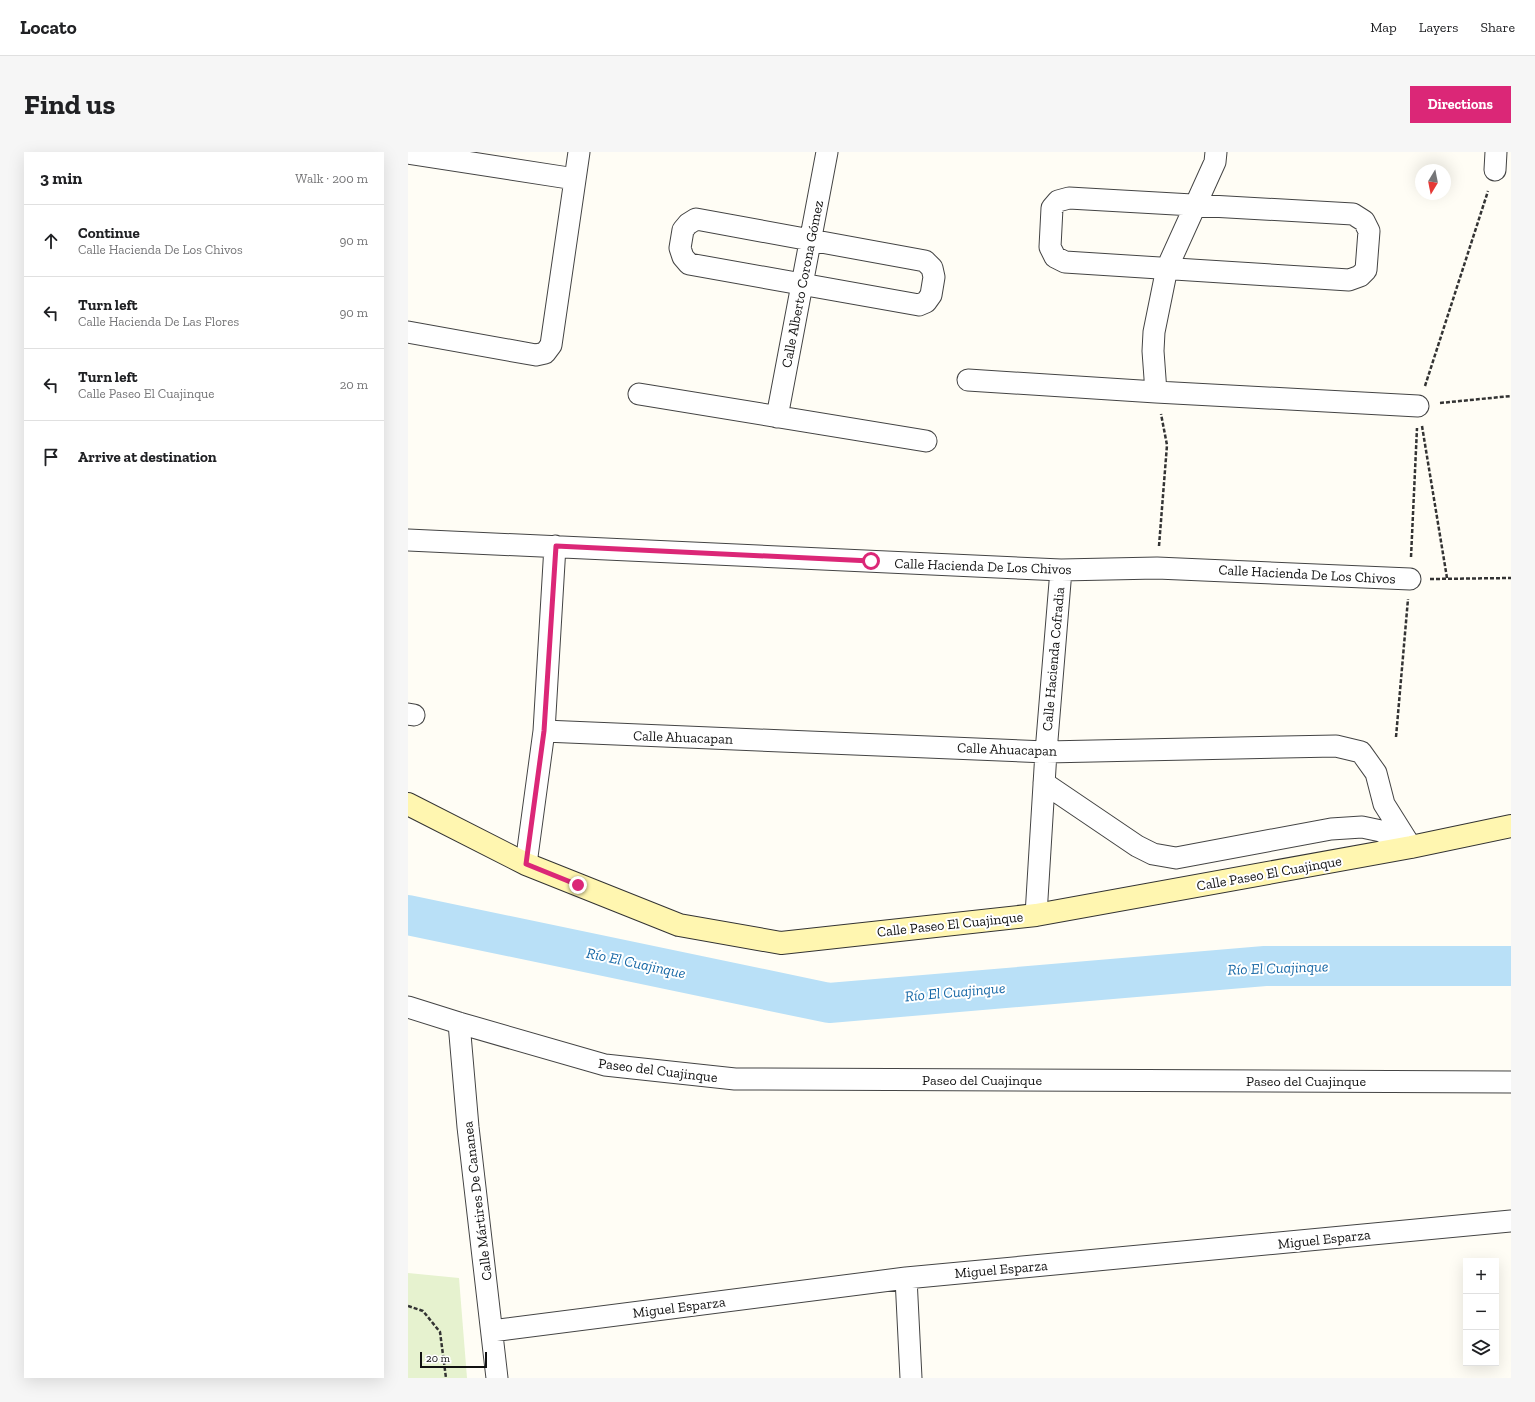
<!DOCTYPE html>
<html lang="en">
<head>
<meta charset="utf-8">
<style>
  :root { --surface:#fff; --page:#f6f6f6; --text:#202124; --muted:#757577; --line:#e0e0e0; --accent:#db2777 }
  body { margin:0; font-family:"Zilla Slab",serif; background:var(--page); color:var(--text) }
  .controls { position:absolute; right:12px; bottom:12px; display:grid; overflow:hidden; border-radius:0px; box-shadow:0 4px 16px #0002 }
  .controls button { width:36px; height:36px; display:grid; place-items:center; padding:0; border:0; border-bottom:1px solid var(--line); background:var(--surface); color:var(--text); font:20px sans-serif }
  .compass { position:absolute; left:1007px; top:12px; width:36px; height:36px; border-radius:50%; background:var(--surface); box-shadow:0 4px 16px #0002; rotate:190deg }
  .scale { position:absolute; left:12px; bottom:10px; width:67px; box-sizing:border-box; padding-left:4px; border:2px solid #111; border-top:0; font-size:11px; line-height:14px; white-space:nowrap; color:#111; -webkit-text-stroke:3px #fff; paint-order:stroke }
  .stop { position:absolute; width:12px; height:12px; margin:-9px; border:3px solid #db2777; border-radius:50%; background:#fff }
  .stop.end { background:#db2777; border-color:#fff; box-shadow:0 1px 4px #0008 }
  .list { margin:0; padding:0; list-style:none }
  h2 { display:flex; justify-content:space-between; align-items:center; height:52px; margin:0; padding:0 16px; font-size:17px }
  h2 small { font-size:13px; font-weight:400; color:var(--muted) }
  .list li { display:grid; grid-template-columns:26px 1fr auto; gap:12px; align-items:center; box-sizing:border-box; height:72px; padding:0 16px; border-top:1px solid var(--line) }
  .list b { display:block; font-size:15px; white-space:nowrap }
  .list p { margin:0; font-size:13px; white-space:nowrap; color:var(--muted) }
  .list em { font-size:13px; font-style:normal; color:var(--muted) }
  .icon { flex:none; width:22px; height:22px; fill:none; stroke:currentColor; stroke-width:2; stroke-linecap:round; stroke-linejoin:round }
  .map { position:relative; flex:none; width:1103px; height:1226px; overflow:hidden; border-radius:0px }
  header { display:flex; align-items:center; gap:24px; box-sizing:border-box; height:56px; padding:0 20px; background:var(--surface); border-bottom:1px solid var(--line) }
  header strong { font-size:19px }
  nav { display:flex; gap:22px; margin-inline-start:auto; font-size:14px }
  .intro { display:flex; align-items:center; justify-content:space-between; box-sizing:border-box; height:96px; padding:0 24px }
  h1 { margin:0; font-size:28px }
  .button { padding:10px 18px; border-radius:0px; background:var(--accent); color:#fff; font-size:14px; font-weight:700 }
  main { display:flex; gap:24px; padding:0 24px }
  aside { flex:1; background:var(--surface); border-radius:0px; box-shadow:0 4px 16px #0002 }
  .map>svg:first-child { display:block }
  .pitch { fill:#e6f2cf }
  .lines { fill:none; stroke-linecap:round; stroke-linejoin:round }
  .river { stroke:#b9e0f7; stroke-width:40 }
  .street-casing { stroke:#444; stroke-width:23 }
  .secondary-casing { stroke:#333; stroke-width:24 }
  .path { stroke:#333; stroke-width:2.5; stroke-dasharray:4 2; stroke-linecap:butt }
  .street { stroke:#fff; stroke-width:21 }
  .secondary { stroke:#fff6b0; stroke-width:22 }
  .route { stroke:#db2777; stroke-width:5 }
  .labels { text-anchor:middle; stroke-width:4; stroke-linejoin:round; paint-order:stroke }
  .street-label { font-size:14px; fill:#111; stroke:#fff }
  .water-label { font-size:15px; font-style:italic; fill:#1768a6; stroke:#fff }
</style>
</head>
<body>
<header>
<strong>Locato</strong>
<nav><a>Map</a><a>Layers</a><a>Share</a></nav>
</header>
<div class="intro"><h1>Find us</h1><a class="button">Directions</a></div>
<main>
<aside>
<h2>3 min<small>Walk · 200 m</small></h2>
<ul class="list">
<li><svg class="icon" aria-label="ahead" viewBox="0 0 24 24"><path d="M12 20V5M6 11l6-6 6 6"/></svg><div><b>Continue</b><p>Calle Hacienda De Los Chivos</p></div><em>90 m</em></li>
<li><svg class="icon" aria-label="left" viewBox="0 0 24 24"><path d="M17 20v-9H6M10 6l-5 5 5 5"/></svg><div><b>Turn left</b><p>Calle Hacienda De Las Flores</p></div><em>90 m</em></li>
<li><svg class="icon" aria-label="left" viewBox="0 0 24 24"><path d="M17 20v-9H6M10 6l-5 5 5 5"/></svg><div><b>Turn left</b><p>Calle Paseo El Cuajinque</p></div><em>20 m</em></li>
<li><svg class="icon" aria-label="arrive" viewBox="0 0 24 24"><path d="M6 21V4h12l-3 4 3 4H6"/></svg><div><b>Arrive at destination</b></div></li>
</ul>
</aside>
<div class="map">
<svg width="1103" height="1226" viewBox="0 0 1103 1226">
  <rect width="100%" height="100%" fill="#fffdf5"/>
  <path class="pitch" d="M0 1121 51 1126 59 1226H0Z"/>
  <g class="lines">
    <path class="river" d="M0 763 421 851 857 814H1103"/>
    <defs>
      <path id="street" d="M0 1 167 27
        M1087 18 1088 0
        M661 46 945 62 956 69 961 79 958 118 952 124 941 128 657 110 647 105 642 95 644 56 650 49Z
        M288 67 517 109 524 116 526 125 523 143 518 150 511 153 281 112 275 105 272 96 275 78 280 72Z
        M0 180 128 203 137 201 143 193 171 0
        M560 228 748 240 1010 254
        M748 240 745 199 746 180 759 116 807 10 808 0
        M231 242 518 289
        M369 265 419 0
        M0 388 653 418 749 416 1002 427
        M0 562 6 563
        M136 579 638 600 928 594 953 600 968 621 976 652 1003 695
        M636 631 729 694 745 702 768 706 923 677 954 675 973 679 1002 695
        M118 712 136 579 147 394
        M628 763 638 600 653 418
        M0 855 51 871 197 913 327 927 1103 930
        M51 871 60 975 89 1226
        M498 1126 503 1226
        M84 1179 498 1126 1103 1069"/>
      <path id="secondary" d="M0 652 118 712 271 773 373 791 628 763 1003 695 1103 674"/>
    </defs>
    <use href="#street" class="street-casing"/>
    <use href="#secondary" class="secondary-casing"/>
    <path class="path" d="M1017 234 1080 39
      M1032 251 1103 244
      M1014 274 1039 426
      M751 394 759 293 753 262
      M1003 405 1009 276
      M1022 427 1103 426
      M988 585 1000 447
      M0 1154 15 1159 32 1180 38 1226"/>
    <use href="#street" class="street"/>
    <use href="#secondary" class="secondary"/>
  </g>
  <g class="lines">
    <path class="route" d="M170 733 118 712 136 579 148 394 463 409"/>
  </g>
  <g class="labels">
    <g class="street-label">
      <text transform="translate(394 132) rotate(-79)" y="5">Calle Alberto Corona Gómez</text>
      <text transform="translate(575 414) rotate(2)" y="5">Calle Hacienda De Los Chivos</text>
      <text transform="translate(899 422) rotate(3)" y="5">Calle Hacienda De Los Chivos</text>
      <text transform="translate(645 507) rotate(-85)" y="5">Calle Hacienda Cofradia</text>
      <text transform="translate(275 585) rotate(2)" y="5">Calle Ahuacapan</text>
      <text transform="translate(599 597) rotate(2)" y="5">Calle Ahuacapan</text>
      <text transform="translate(861 721) rotate(-10)" y="5">Calle Paseo El Cuajinque</text>
      <text transform="translate(542 772) rotate(-6)" y="5">Calle Paseo El Cuajinque</text>
      <text transform="translate(250 918) rotate(7)" y="5">Paseo del Cuajinque</text>
      <text x="574" y="933">Paseo del Cuajinque</text>
      <text x="898" y="934">Paseo del Cuajinque</text>
      <text transform="translate(69 1049) rotate(-97)" y="5">Calle Mártires De Cananea</text>
      <text transform="translate(916 1087) rotate(-6)" y="5">Miguel Esparza</text>
      <text transform="translate(593 1117) rotate(-5)" y="5">Miguel Esparza</text>
      <text transform="translate(271 1155) rotate(-7)" y="5">Miguel Esparza</text>
    </g>
    <g class="water-label">
      <text transform="translate(228 811) rotate(12)" y="5">Río El Cuajinque</text>
      <text transform="translate(870 816) rotate(-2)" y="5">Río El Cuajinque</text>
      <text transform="translate(547 840) rotate(-5)" y="5">Río El Cuajinque</text>
    </g>
  </g>
</svg>
<div class="controls">
<button>+</button>
<button>−</button>
<button><svg class="icon" aria-label="layers" viewBox="0 0 24 24"><path d="M12 4l9 5-9 5-9-5zM3 14l9 5 9-5"/></svg></button>
</div>
<svg class="compass" viewBox="-18 -18 36 36"><path d="M0-13l5 13h-10z" fill="#e53935"/><path d="M0 13l5-13h-10z" fill="#757577"/></svg>
<div class="scale">20 m</div>
<div class="stop" style="left:463px;top:409px"></div>
<div class="stop end" style="left:170px;top:733px"></div>
</div>
</main>
</body>
</html>
